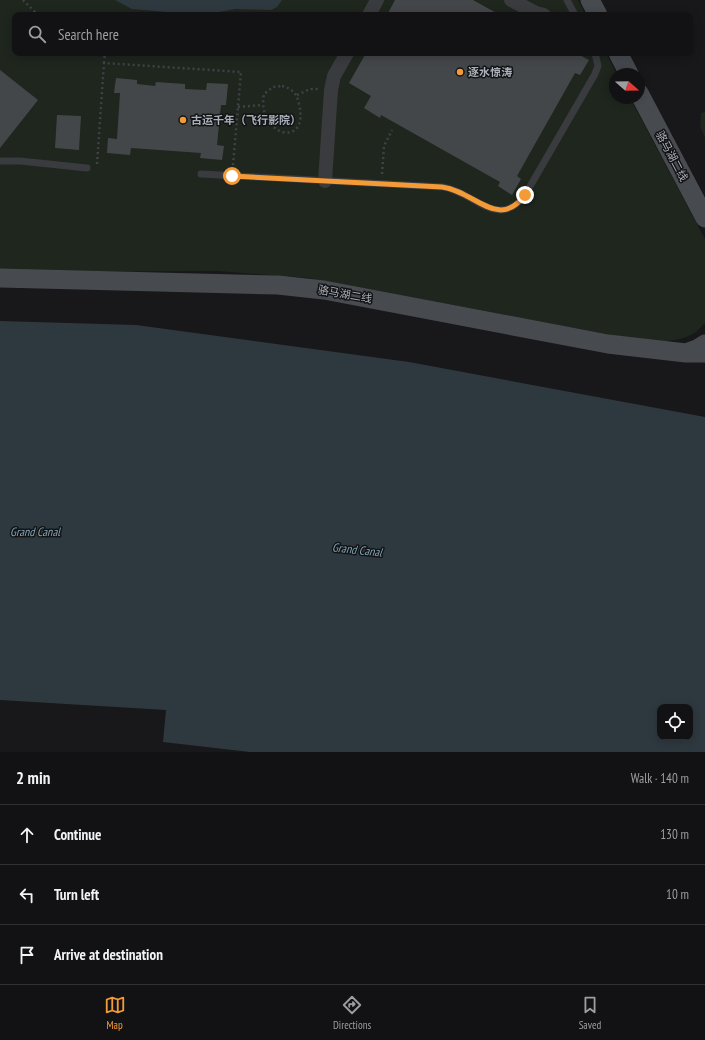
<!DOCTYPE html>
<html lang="en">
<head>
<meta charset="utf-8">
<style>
  :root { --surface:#121214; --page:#1b1b1d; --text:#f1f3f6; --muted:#9c9ea0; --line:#313234; --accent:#f49b37 }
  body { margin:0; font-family:"PT Sans Narrow","Noto Sans SC",sans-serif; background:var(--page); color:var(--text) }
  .controls { position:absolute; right:12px; bottom:12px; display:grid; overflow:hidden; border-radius:8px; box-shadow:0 2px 10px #0003 }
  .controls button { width:36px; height:36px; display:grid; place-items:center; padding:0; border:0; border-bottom:1px solid var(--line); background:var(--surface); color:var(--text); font:20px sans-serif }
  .compass { position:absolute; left:609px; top:68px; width:36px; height:36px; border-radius:50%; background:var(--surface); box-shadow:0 2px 10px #0003; rotate:110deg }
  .stop { position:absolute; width:12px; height:12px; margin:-9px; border:3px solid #f49b37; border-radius:50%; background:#fff }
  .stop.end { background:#f49b37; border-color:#fff; box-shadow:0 1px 4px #0008 }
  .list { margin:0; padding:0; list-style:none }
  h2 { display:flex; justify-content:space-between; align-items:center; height:52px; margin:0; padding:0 16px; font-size:17px }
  h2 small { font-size:13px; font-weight:400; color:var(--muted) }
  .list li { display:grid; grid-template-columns:26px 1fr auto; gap:12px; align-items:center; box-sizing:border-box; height:60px; padding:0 16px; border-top:1px solid var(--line) }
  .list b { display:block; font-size:15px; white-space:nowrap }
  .list em { font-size:13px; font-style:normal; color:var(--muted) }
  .icon { flex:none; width:22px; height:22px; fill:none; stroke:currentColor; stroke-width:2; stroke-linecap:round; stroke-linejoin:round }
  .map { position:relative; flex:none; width:705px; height:752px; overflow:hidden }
  .search { position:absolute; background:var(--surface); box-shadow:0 2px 10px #0003; left:12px; right:12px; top:12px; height:44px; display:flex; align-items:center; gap:10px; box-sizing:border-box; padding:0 14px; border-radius:8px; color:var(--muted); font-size:15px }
  .sheet { height:232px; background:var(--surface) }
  nav { display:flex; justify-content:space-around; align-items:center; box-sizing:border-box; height:56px; border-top:1px solid var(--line); background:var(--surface); font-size:11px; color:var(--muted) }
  nav a { display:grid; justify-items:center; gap:2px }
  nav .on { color:var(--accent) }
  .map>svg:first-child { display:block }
  .green { fill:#1e261e }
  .water { fill:#2e393f; fill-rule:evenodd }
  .building { fill:#44474a }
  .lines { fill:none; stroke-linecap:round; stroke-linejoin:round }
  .path { stroke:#3f4246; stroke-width:2.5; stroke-dasharray:2 3; stroke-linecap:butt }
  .lane { stroke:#393b3f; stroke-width:7 }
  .street { stroke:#393b3f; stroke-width:14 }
  .secondary { stroke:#474a4f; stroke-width:19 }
  .route { stroke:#f49b37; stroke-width:5 }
  .poi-dot { fill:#f49b37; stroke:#131315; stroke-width:1.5 }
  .labels { text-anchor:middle; stroke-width:3; stroke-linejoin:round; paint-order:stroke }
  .poi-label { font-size:11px; font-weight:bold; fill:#aab1ba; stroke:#131315; text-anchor:start }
  .street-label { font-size:11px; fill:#aab1ba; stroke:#131315 }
  .water-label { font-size:12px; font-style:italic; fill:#81a4b5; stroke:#131315 }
</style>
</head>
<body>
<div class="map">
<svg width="705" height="752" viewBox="0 0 705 752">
  <rect width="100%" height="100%" fill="#18181a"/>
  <path class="green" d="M0 0H578L586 15H15V53H606L617 74H615V98H630L705 239V323C701 327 696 333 691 335 668 346 641 339 617 336L309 278 217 271 0 272Z
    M705 112V138L700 126 701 113Z"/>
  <path class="water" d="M115 0H282L277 7 271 10 235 9 203 15 132 9Z
    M0 321 136 325 409 362 705 417V752H250L163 742 166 710 0 700ZM660 707H690V737H660Z"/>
  <path class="building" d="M395 0H473L500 15H387Z
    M366 53H567L572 56 576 53 589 60 580 75 575 73 517 176 521 179 512 195 498 186 500 182 381 115 380 118 364 108 371 96 349 83Z
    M0 70 38 100 0 148Z
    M116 78 137 80V84L155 86 156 82 185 84V89L206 90 207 83 228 84 226 105H221L217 145 224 146 222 160 200 158 201 153 131 148 130 155 107 153 108 138 117 139 120 93H114Z
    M57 115 81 116 79 150 55 148Z"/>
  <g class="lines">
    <path class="path" d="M23 0 38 15
      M104 63 105 53
      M282 86C293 89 297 94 299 104 310 150 256 136 264 94L273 87Z
      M297 95 310 89H318
      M238 107 262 105
      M97 164 104 63 241 72 233 165
      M382 174 384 146 392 130"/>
    <path class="lane" d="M567 0 575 15
      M0 161H20L87 168
      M201 174 443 187C475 192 498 231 525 195L595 74 598 66 595 53"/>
    <path class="street" d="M511 0 536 13 544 15
      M369 15 377 0
      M325 181 331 90 334 76 347 53"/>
    <path class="secondary" d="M590 0 598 15
      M618 53 629 74
      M639 93 705 218
      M0 278 278 285 324 290 608 344 686 353
      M705 344 697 349 686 353H705"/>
  </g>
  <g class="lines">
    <path class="route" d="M232 176 442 187C475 191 498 231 525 195"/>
  </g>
  <g class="poi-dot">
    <circle cx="460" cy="72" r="4"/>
    <circle cx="183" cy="120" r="4"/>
  </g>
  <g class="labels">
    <g class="poi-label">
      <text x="468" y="76">逐水惊涛</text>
      <text x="191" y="124">古运千年（飞行影院）</text>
    </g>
    <g class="street-label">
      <text transform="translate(672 156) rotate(62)" y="4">骆马湖二线</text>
      <text transform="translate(345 294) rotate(10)" y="4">骆马湖二线</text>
    </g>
    <g class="water-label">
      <text x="35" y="536">Grand Canal</text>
      <text transform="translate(357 550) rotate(6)" y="4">Grand Canal</text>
    </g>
  </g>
</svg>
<div class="controls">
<button><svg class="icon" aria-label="locate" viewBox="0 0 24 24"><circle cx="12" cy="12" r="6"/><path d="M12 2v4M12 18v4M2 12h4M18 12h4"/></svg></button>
</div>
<svg class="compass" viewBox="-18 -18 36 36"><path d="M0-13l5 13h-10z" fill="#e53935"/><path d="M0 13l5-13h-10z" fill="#9c9ea0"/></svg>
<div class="stop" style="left:232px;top:176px"></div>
<div class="stop end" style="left:525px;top:195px"></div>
<div class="search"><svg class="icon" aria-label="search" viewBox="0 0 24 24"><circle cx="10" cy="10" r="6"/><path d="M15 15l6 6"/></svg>Search here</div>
</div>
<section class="sheet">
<h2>2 min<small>Walk · 140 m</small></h2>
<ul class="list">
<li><svg class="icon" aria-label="ahead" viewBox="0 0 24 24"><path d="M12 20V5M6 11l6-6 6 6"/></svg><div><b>Continue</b></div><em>130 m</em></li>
<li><svg class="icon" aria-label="left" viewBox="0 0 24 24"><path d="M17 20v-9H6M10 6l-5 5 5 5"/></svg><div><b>Turn left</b></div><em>10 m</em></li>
<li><svg class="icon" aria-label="arrive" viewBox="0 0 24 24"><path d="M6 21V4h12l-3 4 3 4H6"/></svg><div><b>Arrive at destination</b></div></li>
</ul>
</section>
<nav>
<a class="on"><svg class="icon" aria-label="map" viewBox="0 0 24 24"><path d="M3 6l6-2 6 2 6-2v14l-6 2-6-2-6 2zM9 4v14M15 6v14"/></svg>Map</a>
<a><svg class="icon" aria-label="directions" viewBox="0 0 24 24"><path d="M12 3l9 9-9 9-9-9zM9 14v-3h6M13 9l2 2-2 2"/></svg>Directions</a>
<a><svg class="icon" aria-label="saved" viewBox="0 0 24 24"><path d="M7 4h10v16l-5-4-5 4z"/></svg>Saved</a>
</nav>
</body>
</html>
